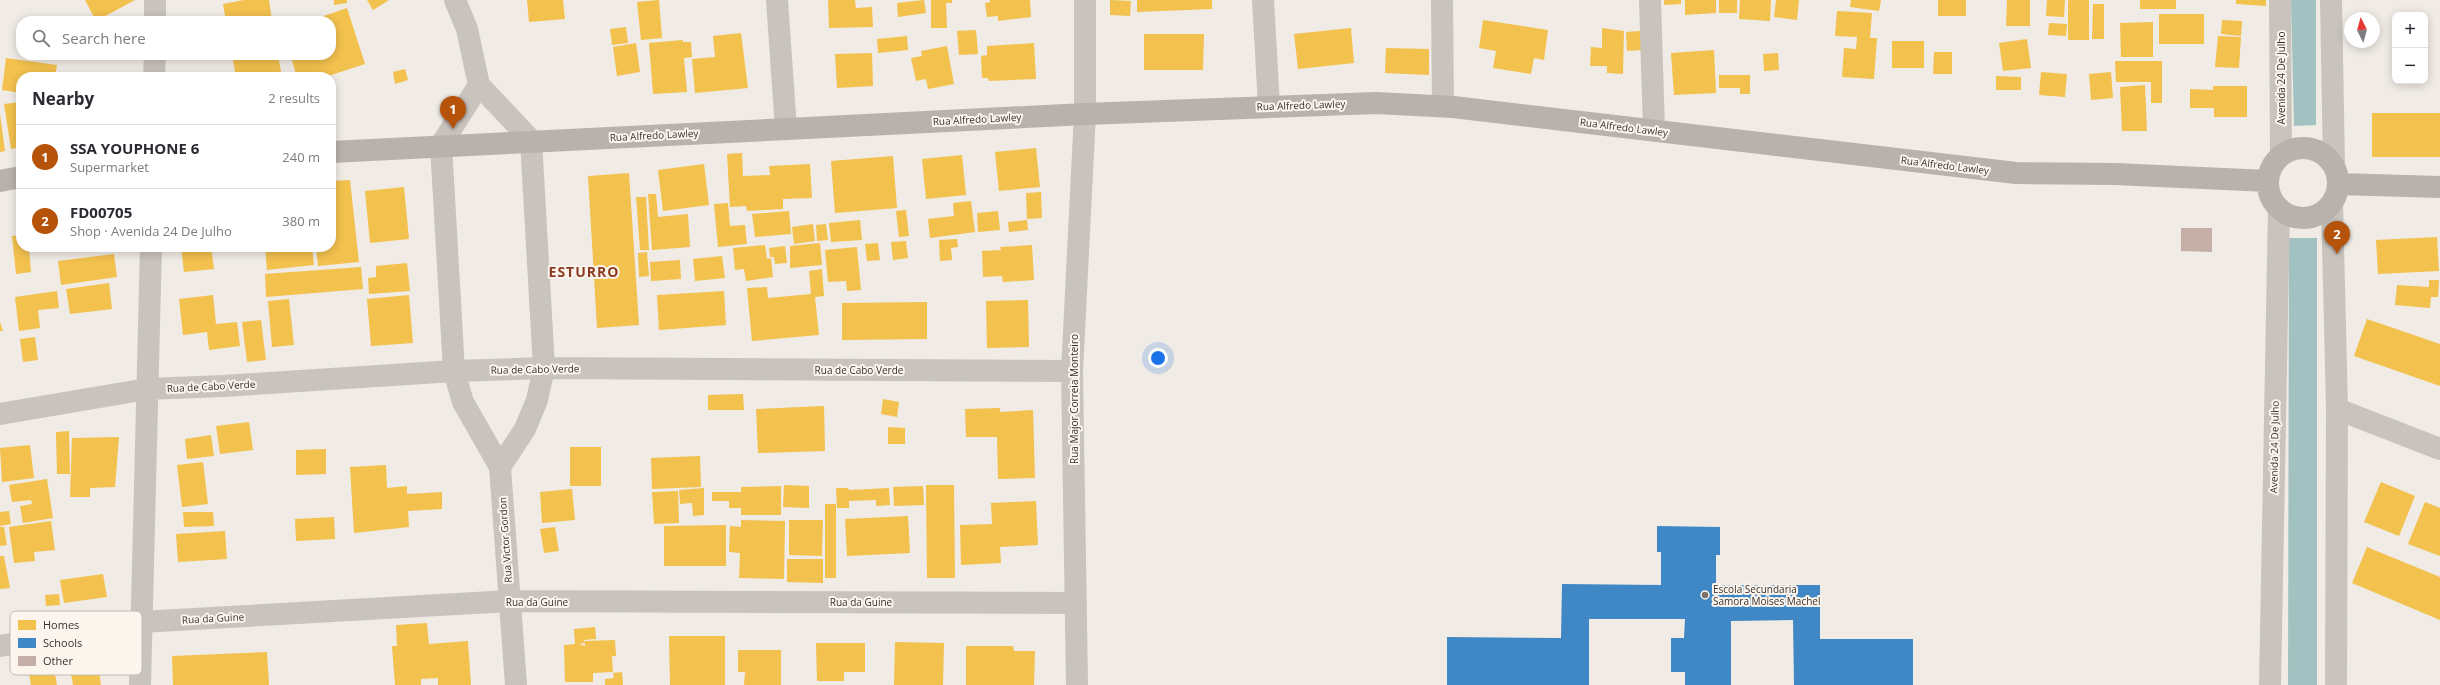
<!DOCTYPE html>
<html lang="en">
<head>
<meta charset="utf-8">
<style>
  :root { --surface:#fff; --page:#f7f7f7; --text:#2b2b33; --muted:#7c7c81; --line:#e1e1e2; --accent:#b45309 }
  body { margin:0; font-family:"Open Sans",sans-serif; background:var(--page); color:var(--text) }
  .controls { position:absolute; right:12px; top:12px; display:grid; overflow:hidden; border-radius:8px; box-shadow:0 2px 10px #0003 }
  .controls button { width:36px; height:36px; display:grid; place-items:center; padding:0; border:0; border-bottom:1px solid var(--line); background:var(--surface); color:var(--text); font:20px sans-serif }
  .compass { position:absolute; left:2344px; top:12px; width:36px; height:36px; border-radius:50%; background:var(--surface); box-shadow:0 2px 10px #0003; rotate:354deg }
  .you { position:absolute; left:1158px; top:358px; width:14px; height:14px; margin:-10px; border:3px solid #fff; border-radius:50%; background:#1a73e8; box-shadow:0 0 0 6px #1a73e833 }
  .badge { display:grid; place-items:center; width:26px; height:26px; border-radius:50%; background:var(--accent); color:#fff; font-size:13px; font-weight:700 }
  .pin { position:absolute; translate:-50% -33px; filter:drop-shadow(0 1px 2px #0008) }
  .pin::after { content:''; position:absolute; top:21px; width:14px; height:12px; background:inherit; clip-path:polygon(0 0,100% 0,50% 100%) }
  .list { margin:0; padding:0; list-style:none }
  h2 { display:flex; justify-content:space-between; align-items:center; height:52px; margin:0; padding:0 16px; font-size:17px }
  h2 small { font-size:13px; font-weight:400; color:var(--muted) }
  .list li { display:grid; grid-template-columns:26px 1fr auto; gap:12px; align-items:center; box-sizing:border-box; height:64px; padding:0 16px; border-top:1px solid var(--line) }
  .list b { display:block; font-size:15px; white-space:nowrap }
  .list p { margin:0; font-size:13px; white-space:nowrap; color:var(--muted) }
  .list em { font-size:13px; font-style:normal; color:var(--muted) }
  .icon { flex:none; width:22px; height:22px; fill:none; stroke:currentColor; stroke-width:2; stroke-linecap:round; stroke-linejoin:round }
  .map { position:relative; flex:none; width:2440px; height:685px; overflow:hidden }
  .search { position:absolute; background:var(--surface); box-shadow:0 2px 10px #0003; left:16px; top:16px; width:320px; height:44px; display:flex; align-items:center; gap:10px; box-sizing:border-box; padding:0 14px; border-radius:16px; color:var(--muted); font-size:15px }
  .panel { position:absolute; background:var(--surface); box-shadow:0 2px 10px #0003; left:16px; top:72px; width:320px; height:180px; border-radius:16px }
  .map>svg:first-child { display:block }
  .water { fill:#a1c2c1 }
  .homes { fill:#f2c14e }
  .schools { fill:#3f88c5 }
  .building { fill:#c3afa7 }
  .lines { fill:none; stroke-linecap:round; stroke-linejoin:round }
  .minor { stroke:#c9c3be; stroke-width:22 }
  .major { stroke:#b8b1ad; stroke-width:22 }
  .poi-dot { fill:#7a716c; stroke:#fbf5ee; stroke-width:1.5 }
  .labels { text-anchor:middle; stroke-width:4; stroke-linejoin:round; paint-order:stroke }
  .street-label { font-size:10px; fill:#3b302b; stroke:#fbf5ee }
  .poi-label { font-size:10px; fill:#3b302b; stroke:#fbf5ee; text-anchor:start }
  .district-label { font-size:14px; font-weight:bold; letter-spacing:1px; fill:#8c3b22; stroke:#fbf5ee }
  .key { fill:#fbf5ee; stroke:#c1bab4; stroke-width:1 }
  .key-label { font-size:11px; fill:#3b302b }
</style>
</head>
<body>
<div class="map">
<svg width="2440" height="685" viewBox="0 0 2440 685">
  <rect width="100%" height="100%" fill="#f0ebe5"/>
  <path class="water" d="M2291 0H2316V125L2294 126Z
    M2289 238H2317V685H2288Z"/>
  <path class="homes" d="M85 0H135L96 21Z
    M244 0H269L272 21H226L223 4Z
    M334 0H347V3L334 5Z
    M367 0H389L373 10Z
    M527 0H563L565 19 529 22Z
    M659 0 662 38 641 40 637 2Z
    M828 0H855L856 8 872 7 873 27 829 28Z
    M924 0 926 13 898 17 897 3Z
    M931 0H952V3H946L947 28H931Z
    M990 0H1030L1031 17 998 21V16L987 17 985 3 990 2Z
    M1110 0 1131 1 1130 16 1110 15Z
    M1137 0H1212V9L1137 12Z
    M1664 0H1681V4L1664 5Z
    M1685 0H1716V13L1685 15Z
    M1719 0H1737V13H1719Z
    M1740 0H1771L1770 21 1739 19Z
    M1776 0H1799L1797 20 1774 17Z
    M1851 0H1881L1879 11 1850 7Z
    M1938 0H1966V16H1938Z
    M2007 0H2030V26H2006Z
    M2047 0H2065L2064 17 2046 16Z
    M2068 0H2089V40H2068Z
    M2140 0H2176V9H2140Z
    M2236 0H2266V6L2236 4Z
    M2093 4H2104V39H2092Z
    M347 8 365 64 325 77H297L290 55H331V21H309Z
    M1837 11 1872 13 1870 38H1877L1874 79 1842 77 1844 48 1856 49 1857 37 1835 36Z
    M2159 14H2204V44H2159Z
    M1483 20 1548 30 1544 60 1534 58 1531 74 1493 68 1496 51 1479 48Z
    M2222 20 2242 21 2241 36 2221 34Z
    M2153 22V57H2121L2120 23Z
    M2049 23 2067 24 2066 36 2048 35Z
    M626 27 628 43 612 45 610 29Z
    M1351 28 1354 63 1298 69 1294 34Z
    M1602 28 1624 31 1623 74 1607 73V66H1590L1591 47 1602 48Z
    M976 30 978 54 959 55 957 31Z
    M1640 31 1642 50 1627 51 1626 32Z
    M741 33 748 88 695 93 692 59 715 57 713 36Z
    M1144 34H1204L1203 70H1144Z
    M907 36 908 50 878 53 877 39Z
    M2218 36 2241 37 2239 68 2215 67Z
    M2027 39 2031 68 2003 71 1999 43Z
    M683 40V42H691L692 57 684 58 687 92 653 94 649 43Z
    M1892 41H1924V68H1892Z
    M636 43 640 72 617 76 613 47Z
    M1034 43 1036 79 989 81 988 78H982L981 56 987 55V46Z
    M947 46 954 84 928 89 926 79 916 81 911 58 922 56 921 51Z
    M1386 48 1429 49V75L1385 73Z
    M1714 50 1716 93 1674 95 1671 53Z
    M1934 52H1952V74H1933Z
    M872 53 873 86 837 88 835 54Z
    M1778 53 1779 70 1764 71 1763 54Z
    M232 55H278L282 77H236Z
    M6 58 57 65 55 77H21V93L2 90Z
    M2115 61H2162V103H2151V82H2116Z
    M405 69 408 80 395 84 393 72Z
    M2041 72 2067 74 2065 97 2039 95Z
    M2111 72 2113 98 2091 100 2089 74Z
    M1719 75H1750V94H1740V88H1719Z
    M1996 76 2021 77V90H1996Z
    M2145 85 2147 131H2122L2120 87Z
    M2213 86H2247V117H2214V108H2190V89L2213 90Z
    M21 102V147L11 149 4 104Z
    M2372 113H2440V157H2372Z
    M0 114 5 151 0 152Z
    M1036 148 1040 187 999 191 995 152Z
    M742 153 743 176 770 175 769 166 810 164 812 198 783 199V209L747 211 746 206 730 207 727 154Z
    M962 155 966 195 926 199 922 159Z
    M893 156 897 208 835 213 831 161Z
    M704 164 709 205 663 211 658 170Z
    M629 173 639 325 597 328 588 176Z
    M350 180 359 262 318 266 316 247H331V181Z
    M404 187 409 239 370 243 365 191Z
    M1041 192 1042 218 1027 219 1026 193Z
    M648 194H656L658 217 688 214 690 247 652 250Z
    M636 197H646L649 250H640Z
    M971 201 975 232 930 238 928 219 954 216 953 203Z
    M728 203 730 226 745 225 747 244 718 247 714 204Z
    M906 210 909 236 899 237 896 211Z
    M789 211 791 234 755 237 752 214Z
    M998 211 1000 230 978 232 977 213Z
    M860 220 862 240 831 242 829 223Z
    M1027 220 1028 230 1009 232 1008 222Z
    M813 224 815 241 794 244 792 227Z
    M826 224 828 240 817 241 816 225Z
    M21 235V247H29L31 272 16 274 12 236Z
    M2437 237 2439 271 2378 274 2376 240Z
    M957 239 958 247 951 248 952 260 940 261 939 240Z
    M906 241 908 258 893 260 891 242Z
    M820 243 822 265 790 268V246Z
    M878 243 880 260 867 261 865 244Z
    M765 245 767 259 771 258 773 277 746 281 744 269 735 270 733 248Z
    M1032 245 1034 280 1003 282 1002 276 983 277 982 251 1001 250 1000 247Z
    M785 246 787 263 775 264 774 257H770L769 248Z
    M181 247H211L214 269 184 272Z
    M265 247H312L314 265 267 270Z
    M857 247 861 290 847 291 846 281 828 282 825 250Z
    M647 252 649 276 639 277 638 253Z
    M114 254 117 277 61 285 58 261Z
    M722 256 725 278 695 281 693 259Z
    M680 260 681 279 651 281 650 262Z
    M407 263 410 291 369 294 368 278 376 277V266Z
    M361 267 363 289 266 297 265 274Z
    M822 269 824 296 815 297 819 335 752 341 747 288 767 287 768 298 811 294 809 271Z
    M2429 280H2439L2438 297H2431L2430 308 2395 305 2397 285 2429 287Z
    M109 283 112 309 70 314 66 289Z
    M57 291 59 308 38 310 40 328 19 331 15 297Z
    M724 291 726 325 659 330 657 295Z
    M213 295 216 324 237 322 240 346 209 350 207 332 183 335 179 299Z
    M409 295 413 343 371 346 367 299Z
    M289 299 294 345 272 347 268 301Z
    M1028 300 1029 347 987 348 986 301Z
    M927 302V339L842 340V303Z
    M2367 319 2440 344V386L2354 356Z
    M261 320 266 360 247 362 242 322Z
    M0 322 3 331H0Z
    M35 337 38 360 23 362 20 339Z
    M743 394 744 410H708V395Z
    M883 399 899 402 897 417 881 414Z
    M824 406 825 451 758 453 756 409Z
    M1000 408V412L1033 410 1035 478 998 479 997 437H966L965 409Z
    M249 422 253 450 220 454 216 426Z
    M888 427 905 428V444H888Z
    M69 431 70 474H57L56 432Z
    M211 435 214 456 187 459 185 439Z
    M119 437 115 487 90 488V497H70L72 438Z
    M30 445 34 478 2 482 0 448Z
    M570 447H601V486H570Z
    M326 449V474L296 475V450Z
    M700 456 701 487 652 489 651 458Z
    M203 462 208 504 182 507 177 465Z
    M386 465 387 488 407 486V494L442 492V509L408 511 409 527 354 533 350 467Z
    M47 479 53 518 23 523 20 506 32 504 31 500 12 502 9 485Z
    M2381 482 2415 496 2399 536 2364 522Z
    M784 485 809 486V508L783 507Z
    M926 485H954L955 578H927Z
    M781 486V515H741V508H729V501H712V492H741V487Z
    M923 486 924 505 894 506 893 487Z
    M704 488V515L693 516 692 503 680 504 679 490Z
    M836 488H848L849 490 889 488 890 505 876 506V500L849 501V508H837Z
    M572 489 575 520 542 523 540 492Z
    M678 491 679 523 654 524 652 492Z
    M1036 501 1038 545 1000 547 1001 563 961 565 960 525 992 524 991 503Z
    M2425 502 2440 508V556L2408 544Z
    M825 504H836V578H825Z
    M9 511 11 524 0 526V512Z
    M183 512H213L214 526 184 527Z
    M908 516 910 553 847 556 845 519Z
    M334 517 335 539 296 541 295 519Z
    M741 520 785 521 784 579 739 578 740 553 729 552 730 526 741 527Z
    M789 520H823L822 556 789 555Z
    M51 521 55 550 34 552 35 561 14 563 9 527Z
    M726 525V566H664V526Z
    M0 527H4L7 545 0 546Z
    M555 527 559 551 544 553 540 529Z
    M225 531 227 559 178 562 176 534Z
    M2367 547 2440 577V620L2352 583Z
    M0 556H4L10 588 0 589Z
    M787 559H823V583L787 582Z
    M103 574 107 597 64 603 60 580Z
    M59 594 60 605 46 606 45 595Z
    M427 623 429 644 468 641 471 685H438V678L421 679V685H395L392 646H397L396 625Z
    M595 627 596 639 584 640 585 643 579 644 585 646V641L615 640 616 656H612L613 672 593 673V682H565L564 645 575 644 574 629Z
    M669 636H725V685H670Z
    M895 642 944 643 943 685H894Z
    M816 643H865V672H844V681H817Z
    M966 646H1013L1014 651H1035L1034 685H966Z
    M738 650H781V685H744L745 672H738Z
    M96 652 101 685H73L68 657Z
    M267 652 269 685H173L172 656Z
    M53 663 57 685H31L28 668Z
    M622 672 623 685H605V679L614 678 613 673Z"/>
  <path class="schools" d="M1657 526 1720 527V555H1716V585H1820V639H1913V685H1794L1793 620 1731 621V685H1685V672H1671V638H1684L1685 619H1589V685H1447V637L1561 638 1562 584 1661 585V552H1657Z"/>
  <path class="building" d="M2181 228H2212V252L2181 251Z"/>
  <g class="lines">
    <path class="minor" d="M455 0 467 29 479 85 531 140 544 368 537 400 525 429 500 467
      M777 0 786 129
      M1263 0 1269 106
      M1442 0 1443 106
      M1650 0 1654 130
      M2280 0 2281 155
      M2331 0 2334 165
      M155 21V0
      M154 77 155 55
      M479 85 441 145 454 371 463 402 500 467 516 685
      M2332 203 2337 409 2336 685
      M2337 409 2440 449
      M0 414 147 389 223 386 454 371 544 368 1072 371
      M0 646 141 622 510 601 1076 603
      M140 685 151 247
      M1077 685 1072 371 1085 114V0
      M2270 685 2279 208"/>
    <path class="major" d="M2268 183a35 35 0 1 1 70 0a35 35 0 1 1-70 0Z
      M331 152 1085 114 1376 103 1453 107 2016 173 2115 174 2268 181
      M0 181 21 177
      M2339 184 2440 187"/>
  </g>
  <circle class="poi-dot" cx="1705" cy="595" r="4"/>
  <g class="labels">
    <g class="street-label">
      <text transform="translate(2281 78) rotate(-90)" y="4">Avenida 24 De Julho</text>
      <text transform="translate(1301 105) rotate(-2)" y="4">Rua Alfredo Lawley</text>
      <text transform="translate(977 119) rotate(-3)" y="4">Rua Alfredo Lawley</text>
      <text transform="translate(1624 127) rotate(7)" y="4">Rua Alfredo Lawley</text>
      <text transform="translate(654 135) rotate(-3)" y="4">Rua Alfredo Lawley</text>
      <text transform="translate(1945 165) rotate(7)" y="4">Rua Alfredo Lawley</text>
      <text transform="translate(535 369) rotate(-1)" y="4">Rua de Cabo Verde</text>
      <text x="859" y="374">Rua de Cabo Verde</text>
      <text transform="translate(211 386) rotate(-3)" y="4">Rua de Cabo Verde</text>
      <text transform="translate(1074 399) rotate(-90)" y="4">Rua Major Correia Monteiro</text>
      <text transform="translate(2274 447) rotate(-89)" y="4">Avenida 24 De Julho</text>
      <text transform="translate(505 540) rotate(-94)" y="4">Rua Victor Gordon</text>
      <text x="537" y="606">Rua da Guine</text>
      <text x="861" y="606">Rua da Guine</text>
      <text transform="translate(213 618) rotate(-3)" y="4">Rua da Guine</text>
    </g>
    <g class="poi-label">
      <text x="1713" y="593">Escola Secundaria<tspan x="1713" dy="12">Samora Moises Machel</tspan></text>
    </g>
    <g class="district-label">
      <text x="584" y="277">ESTURRO</text>
    </g>
  </g>
  <rect x="10" y="611" width="132" height="64" rx="6" class="key"/>
  <rect x="18" y="620" width="18" height="10" fill="#f2c14e"/>
  <rect x="18" y="638" width="18" height="10" fill="#3f88c5"/>
  <rect x="18" y="656" width="18" height="10" fill="#c3afa7"/>
  <g class="key-label">
    <text x="43" y="629">Homes</text>
    <text x="43" y="647">Schools</text>
    <text x="43" y="665">Other</text>
  </g>
</svg>
<div class="controls">
<button>+</button>
<button>−</button>
</div>
<svg class="compass" viewBox="-18 -18 36 36"><path d="M0-13l5 13h-10z" fill="#e53935"/><path d="M0 13l5-13h-10z" fill="#7c7c81"/></svg>
<div class="you"></div>
<div class="pin badge" style="left:453px;top:129px">1</div>
<div class="pin badge" style="left:2337px;top:254px">2</div>
<div class="search"><svg class="icon" aria-label="search" viewBox="0 0 24 24"><circle cx="10" cy="10" r="6"/><path d="M15 15l6 6"/></svg>Search here</div>
<section class="panel">
<h2>Nearby<small>2 results</small></h2>
<ul class="list">
<li><span class="badge">1</span><div><b>SSA YOUPHONE 6</b><p>Supermarket</p></div><em>240 m</em></li>
<li><span class="badge">2</span><div><b>FD00705</b><p>Shop · Avenida 24 De Julho</p></div><em>380 m</em></li>
</ul>
</section>
</div>
</body>
</html>
